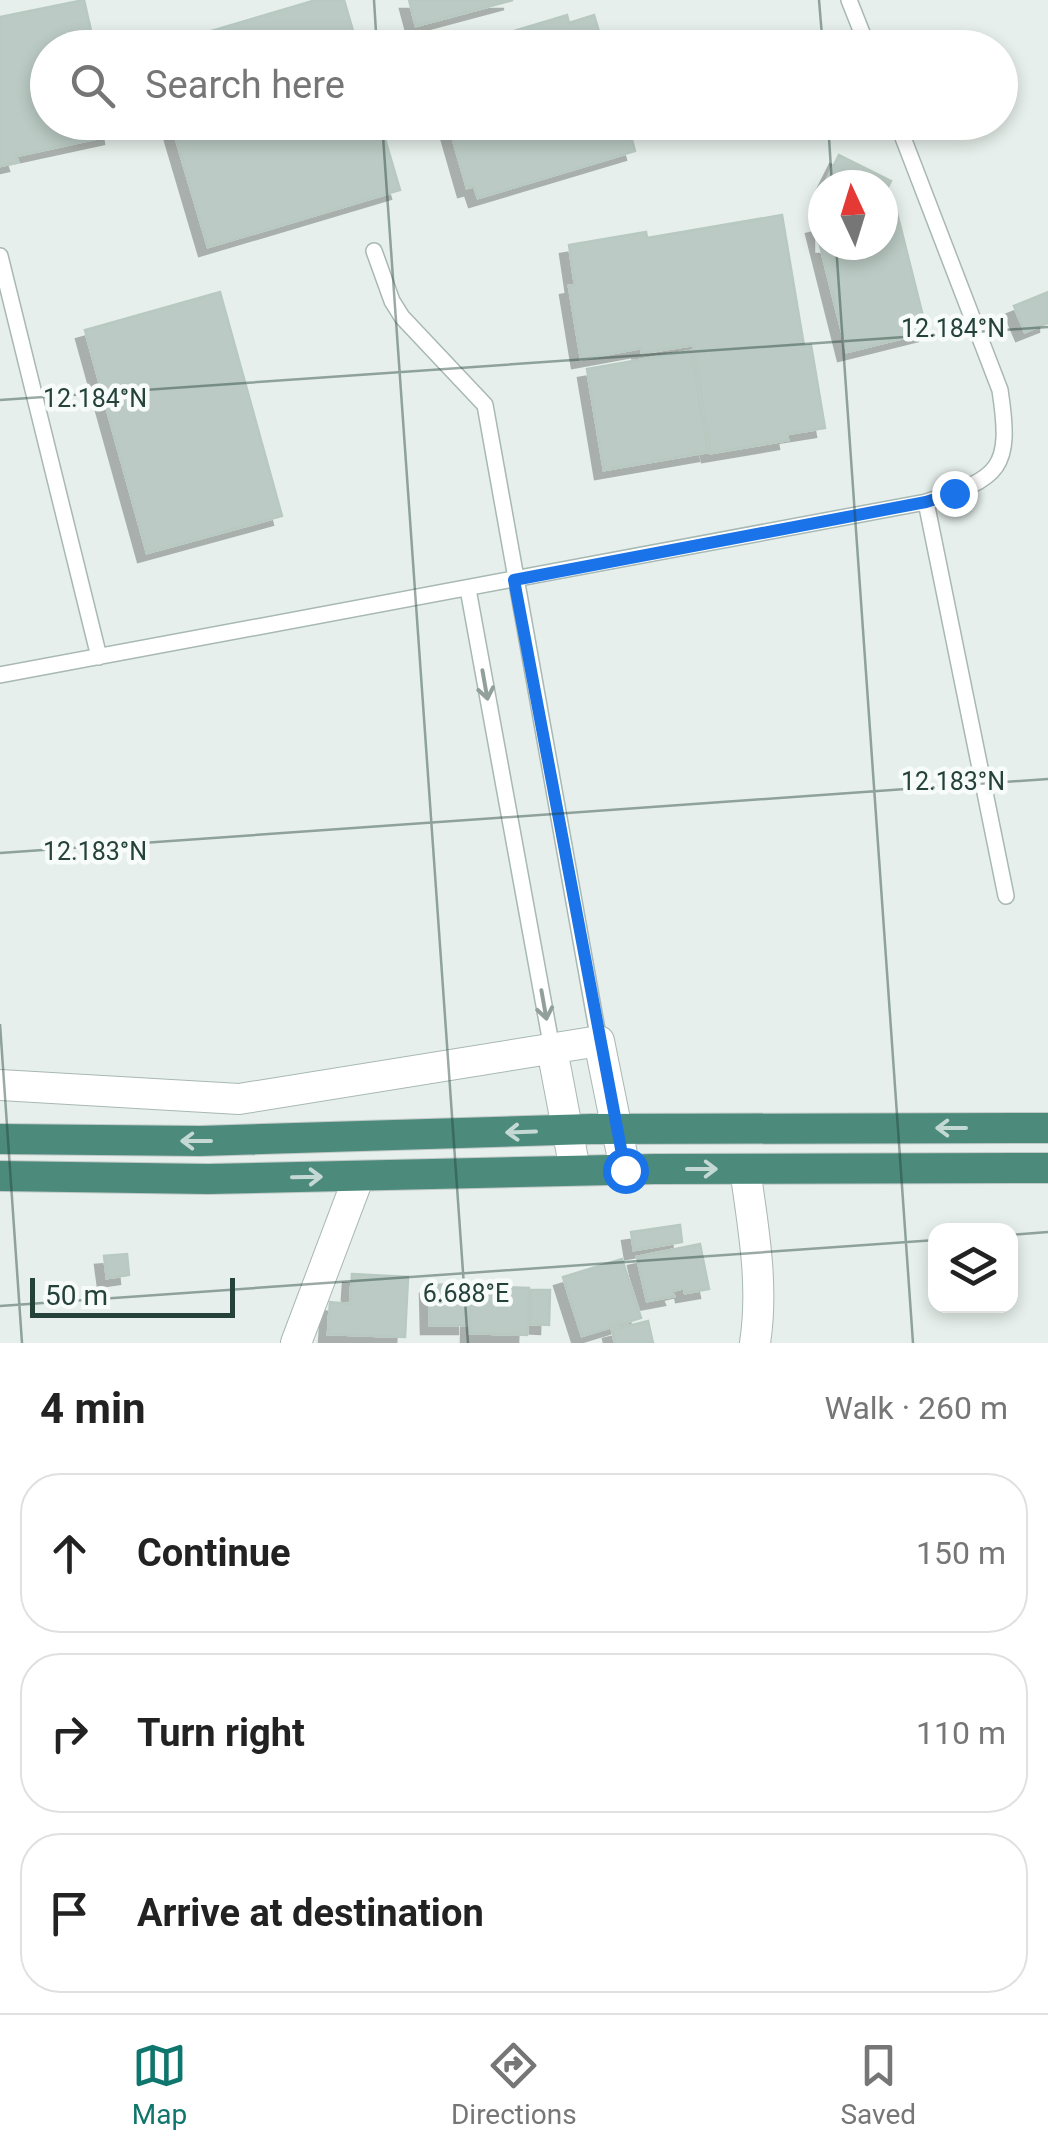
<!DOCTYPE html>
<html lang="en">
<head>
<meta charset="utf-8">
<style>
  :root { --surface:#fff; --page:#f2f2f2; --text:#222; --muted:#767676; --line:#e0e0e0; --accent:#0f766e }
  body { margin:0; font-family:Roboto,sans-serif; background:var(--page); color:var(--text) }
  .controls { position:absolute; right:30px; bottom:30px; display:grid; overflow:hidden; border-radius:20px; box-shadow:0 5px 15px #0003 }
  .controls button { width:90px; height:90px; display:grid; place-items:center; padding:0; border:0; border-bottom:2px solid var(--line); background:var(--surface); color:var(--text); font:50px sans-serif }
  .compass { position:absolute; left:808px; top:170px; width:90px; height:90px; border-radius:50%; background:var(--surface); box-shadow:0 5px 15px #0003; rotate:356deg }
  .scale { position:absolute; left:30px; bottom:25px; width:205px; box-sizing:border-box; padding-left:10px; border:5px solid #24423a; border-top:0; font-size:28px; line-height:35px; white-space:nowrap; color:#24423a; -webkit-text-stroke:8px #f7fbf9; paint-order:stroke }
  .stop { position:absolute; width:30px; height:30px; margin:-22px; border:8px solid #1a73e8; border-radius:50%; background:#fff }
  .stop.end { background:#1a73e8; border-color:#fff; box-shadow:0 2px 10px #0008 }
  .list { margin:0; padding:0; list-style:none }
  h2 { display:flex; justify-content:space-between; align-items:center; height:130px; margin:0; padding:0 40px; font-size:42px }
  h2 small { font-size:32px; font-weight:400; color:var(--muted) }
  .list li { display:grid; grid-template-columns:65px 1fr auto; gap:30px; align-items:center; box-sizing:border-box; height:160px; margin:0 20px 20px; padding:0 20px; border:2px solid var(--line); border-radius:40px }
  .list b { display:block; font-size:38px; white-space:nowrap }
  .list em { font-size:32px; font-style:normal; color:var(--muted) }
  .icon { flex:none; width:55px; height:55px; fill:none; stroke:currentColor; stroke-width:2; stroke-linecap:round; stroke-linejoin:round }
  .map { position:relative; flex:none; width:1048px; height:1343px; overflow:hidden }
  .search { position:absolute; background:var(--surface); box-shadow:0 5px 15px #0003; left:30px; right:30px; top:30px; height:110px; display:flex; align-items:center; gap:25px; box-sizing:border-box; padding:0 35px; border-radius:55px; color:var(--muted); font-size:38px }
  .sheet { height:670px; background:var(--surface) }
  nav { display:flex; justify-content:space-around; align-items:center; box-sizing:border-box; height:140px; border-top:2px solid var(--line); background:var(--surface); font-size:28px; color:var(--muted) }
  nav a { display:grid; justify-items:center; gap:5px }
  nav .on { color:var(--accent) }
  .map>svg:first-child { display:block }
  .building { fill:#bbcac4; stroke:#b8c9c2; stroke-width:2.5; filter:url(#shadow) }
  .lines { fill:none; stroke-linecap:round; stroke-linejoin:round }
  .service-casing { stroke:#a8b8b2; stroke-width:18 }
  .minor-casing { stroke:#a8b8b2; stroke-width:32 }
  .trunk-casing { stroke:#c2cac8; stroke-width:32 }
  .service { stroke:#fff; stroke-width:15 }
  .minor { stroke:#fff; stroke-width:30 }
  .trunk { stroke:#4c8a7c; stroke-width:30 }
  .oneway { stroke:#92a09c }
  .oneway2 { stroke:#c4d9d4 }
  .route { stroke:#1a73e8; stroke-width:12 }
  .ticks { fill:none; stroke:#24423a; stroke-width:2.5; stroke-opacity:0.45 }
  .ticks-label { font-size:25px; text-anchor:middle; fill:#24423a; stroke:#f7fbf9; stroke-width:9; stroke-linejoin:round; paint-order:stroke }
</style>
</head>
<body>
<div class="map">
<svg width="1048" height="1343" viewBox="0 0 1048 1343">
  <defs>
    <filter id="shadow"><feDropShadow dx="-9" dy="9" stdDeviation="0" flood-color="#0004"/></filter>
  </defs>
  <rect width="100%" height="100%" fill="#e6efeb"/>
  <path class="building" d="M84 0 95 48H48V122H111L113 135 16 156 18 162 0 166V17Z
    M316 0H344L358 48H154Z
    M409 0H513L416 26Z
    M567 15 569 23 594 15 604 48H457Z
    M171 122H380L400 190 208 247Z
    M448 122H627L635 151 478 198 474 186 467 188Z
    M839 155 891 181 883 197V185H824Z
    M895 205 927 332 847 352 815 225 823 223V245H883V208Z
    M782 215 804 346 811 345 825 428 787 434 788 440 711 453 693 345 642 353 641 348 581 359 569 286 575 285 569 245 646 232 647 238Z
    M220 292 282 516 147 553 85 330Z
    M1048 292V323L1025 332 1014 306Z
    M691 351 708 452 604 470 587 369Z
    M680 1225 682 1242 634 1250 631 1232Z
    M700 1244 709 1289 685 1293 684 1288 672 1291 674 1296 647 1301 637 1257Z
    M127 1254 129 1275 107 1278 104 1256Z
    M622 1259 641 1318 582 1336 563 1277Z
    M352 1274 408 1277 405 1337 328 1334 330 1302 350 1304Z
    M467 1284V1325H430L429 1285Z
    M471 1286 529 1288 527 1335 470 1333Z
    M531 1290H550L549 1325 530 1324Z
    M648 1321 653 1343H615L612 1330Z"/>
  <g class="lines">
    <defs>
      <path id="service" d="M849 0 868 48
        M374 251 392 301 402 317 485 405 599 1041
        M0 256 99 657
        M926 502 1006 896
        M468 589 552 1049
        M0 675 926 502C1001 478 1012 469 1000 390L897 122"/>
      <path id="minor" d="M552 1049 575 1170
        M0 1085 239 1099 599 1041 625 1169
        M745 1169C753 1226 764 1285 755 1343
        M296 1343 359 1176"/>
      <path id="trunk" d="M0 1139 200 1141 591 1129 1048 1128
        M0 1176 208 1179 655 1169 1048 1168"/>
    </defs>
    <use href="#service" class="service-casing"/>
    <use href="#minor" class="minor-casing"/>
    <use href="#trunk" class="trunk-casing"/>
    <use href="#service" class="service"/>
    <use href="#minor" class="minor"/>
    <use href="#trunk" class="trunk"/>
  </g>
  <defs><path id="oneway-shaft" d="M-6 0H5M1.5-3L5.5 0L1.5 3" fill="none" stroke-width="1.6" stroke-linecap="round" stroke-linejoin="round" transform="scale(2.5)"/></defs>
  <g class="oneway">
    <use href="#oneway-shaft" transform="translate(485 685) rotate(80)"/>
    <use href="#oneway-shaft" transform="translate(544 1005) rotate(80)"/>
  </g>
  <g class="oneway2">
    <use href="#oneway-shaft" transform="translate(951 1128) rotate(180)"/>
    <use href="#oneway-shaft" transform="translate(521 1132) rotate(178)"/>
    <use href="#oneway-shaft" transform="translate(196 1141) rotate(180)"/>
    <use href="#oneway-shaft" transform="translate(702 1169)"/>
    <use href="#oneway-shaft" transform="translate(307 1177) rotate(-1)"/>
  </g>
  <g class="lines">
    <path class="route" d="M625 1170 514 580 926 502 954 493"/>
  </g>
  <path class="ticks" d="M374 0 377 48M819 0 823 48M382 122 468 1343M828 122 832 185M836 245 913 1343M0 400 1048 327M0 853 1048 779M0 1024 22 1343M1010 1235 1048 1232M0 1306 936 1240"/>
  <g class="ticks-label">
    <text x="953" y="337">12.184°N</text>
    <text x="95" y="407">12.184°N</text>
    <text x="953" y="790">12.183°N</text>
    <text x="95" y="860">12.183°N</text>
    <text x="466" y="1302">6.688°E</text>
  </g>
</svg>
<div class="controls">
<button><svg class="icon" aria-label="layers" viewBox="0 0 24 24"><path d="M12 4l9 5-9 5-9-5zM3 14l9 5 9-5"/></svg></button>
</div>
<svg class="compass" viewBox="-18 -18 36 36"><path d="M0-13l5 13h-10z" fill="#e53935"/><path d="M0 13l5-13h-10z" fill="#767676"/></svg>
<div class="scale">50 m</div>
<div class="stop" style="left:625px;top:1170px"></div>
<div class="stop end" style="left:954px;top:493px"></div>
<div class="search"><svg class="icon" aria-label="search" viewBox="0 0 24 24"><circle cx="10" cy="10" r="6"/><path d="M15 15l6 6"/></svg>Search here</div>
</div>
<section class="sheet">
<h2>4 min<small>Walk · 260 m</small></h2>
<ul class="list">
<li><svg class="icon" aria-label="ahead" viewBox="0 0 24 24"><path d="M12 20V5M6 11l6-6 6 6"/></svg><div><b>Continue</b></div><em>150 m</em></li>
<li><svg class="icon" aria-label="right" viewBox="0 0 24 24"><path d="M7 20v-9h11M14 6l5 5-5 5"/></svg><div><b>Turn right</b></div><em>110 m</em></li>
<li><svg class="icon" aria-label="arrive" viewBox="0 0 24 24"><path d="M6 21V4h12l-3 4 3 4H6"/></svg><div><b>Arrive at destination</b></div></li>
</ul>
</section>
<nav>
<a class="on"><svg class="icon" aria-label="map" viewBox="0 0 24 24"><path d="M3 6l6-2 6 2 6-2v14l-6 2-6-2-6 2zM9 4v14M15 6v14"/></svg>Map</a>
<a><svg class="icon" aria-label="directions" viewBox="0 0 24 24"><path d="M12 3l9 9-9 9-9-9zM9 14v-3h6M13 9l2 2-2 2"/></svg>Directions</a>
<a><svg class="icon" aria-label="saved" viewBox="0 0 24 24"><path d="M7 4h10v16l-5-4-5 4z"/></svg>Saved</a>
</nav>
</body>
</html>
